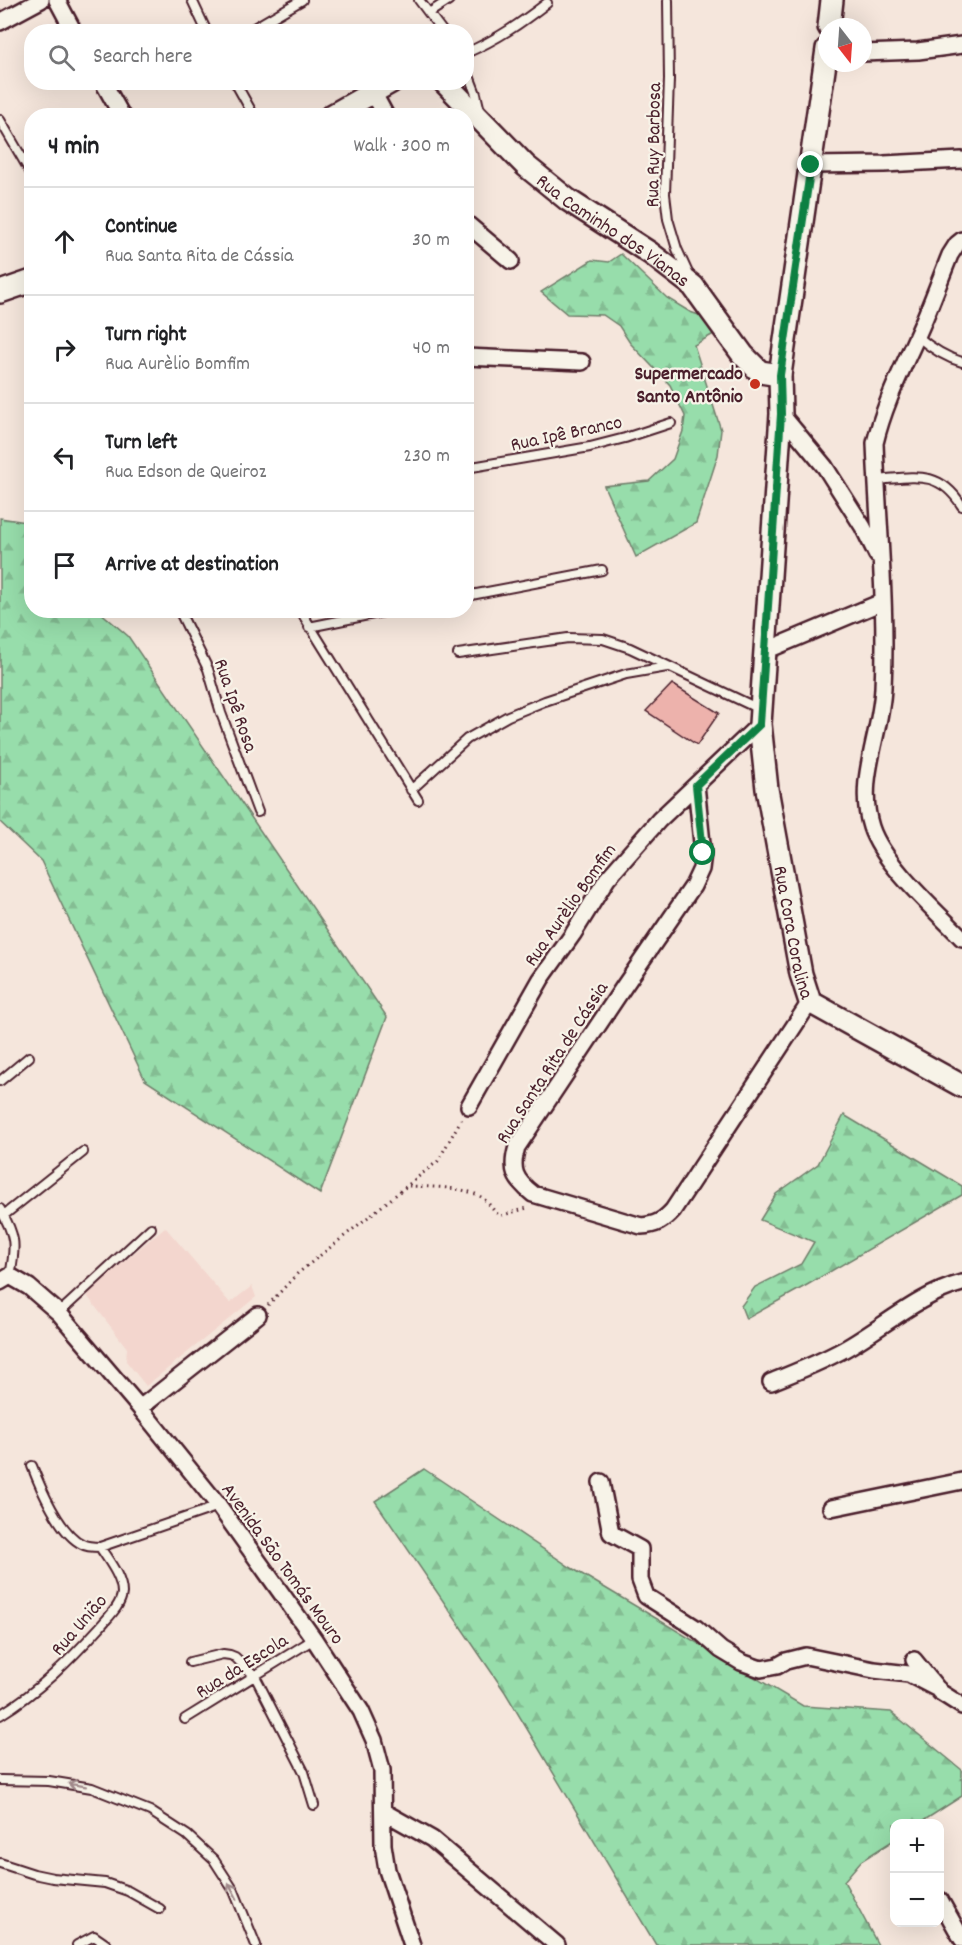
<!DOCTYPE html>
<html lang="en">
<head>
<meta charset="utf-8">
<style>
  :root { --surface:#fff; --page:#f2f2f2; --text:#202124; --muted:#757577; --line:#e0e0e0 }
  body { margin:0; font-family:Dekko,sans-serif; background:var(--page); color:var(--text) }
  .controls { position:absolute; right:18px; bottom:18px; display:grid; overflow:hidden; border-radius:12px; box-shadow:0 6px 24px #0002 }
  .controls button { width:54px; height:54px; display:grid; place-items:center; padding:0; border:0; border-bottom:2px solid var(--line); background:var(--surface); color:var(--text); font:30px sans-serif }
  .compass { position:absolute; left:818px; top:18px; width:54px; height:54px; border-radius:50%; background:var(--surface); box-shadow:0 6px 24px #0002; rotate:163deg }
  .stop { position:absolute; width:18px; height:18px; margin:-14px; border:4px solid #0b8043; border-radius:50%; background:#fff }
  .stop.end { background:#0b8043; border-color:#fff; box-shadow:0 2px 6px #0008 }
  .list { margin:0; padding:0; list-style:none }
  h2 { display:flex; justify-content:space-between; align-items:center; height:78px; margin:0; padding:0 24px; font-size:26px }
  h2 small { font-size:20px; font-weight:400; color:var(--muted) }
  .list li { display:grid; grid-template-columns:39px 1fr auto; gap:18px; align-items:center; box-sizing:border-box; height:108px; padding:0 24px; border-top:2px solid var(--line) }
  .list b { display:block; font-size:22px; white-space:nowrap }
  .list p { margin:0; font-size:20px; white-space:nowrap; color:var(--muted) }
  .list em { font-size:20px; font-style:normal; color:var(--muted) }
  .icon { flex:none; width:33px; height:33px; fill:none; stroke:currentColor; stroke-width:2; stroke-linecap:round; stroke-linejoin:round }
  .map { position:relative; flex:none; width:962px; height:1945px; overflow:hidden }
  .search { position:absolute; background:var(--surface); box-shadow:0 6px 24px #0002; left:24px; top:24px; width:450px; height:66px; display:flex; align-items:center; gap:15px; box-sizing:border-box; padding:0 21px; border-radius:24px; color:var(--muted); font-size:22px }
  .panel { position:absolute; background:var(--surface); box-shadow:0 6px 24px #0002; left:24px; top:108px; width:450px; height:510px; border-radius:24px }
  .map>svg:first-child { display:block }
  .built { fill:#f3d6ce }
  .forest { fill:url(#forest-firs); stroke:#707e6b; stroke-width:1.5 }
  .building { fill:#edb2ac; stroke:#4a1f2b; stroke-width:1.5 }
  .lines { fill:none; stroke-linecap:round; stroke-linejoin:round }
  .lane-casing { stroke:#4a1f2b; stroke-width:12 }
  .street-casing { stroke:#4a1f2b; stroke-width:20 }
  .secondary-casing { stroke:#4a1f2b; stroke-width:26 }
  .path { stroke:#4a1f2b; stroke-width:3; stroke-dasharray:1.5 4.5; stroke-linecap:butt }
  .lane { stroke:#f7f3e8; stroke-width:8 }
  .street { stroke:#f7f3e8; stroke-width:15 }
  .secondary { stroke:#f7f3e8; stroke-width:21 }
  .oneway { stroke:#a0898a }
  .route { stroke:#0b8043; stroke-width:8 }
  .poi-dot { fill:#c8321e; stroke:#f7f3e8; stroke-width:2 }
  .labels { text-anchor:middle; stroke-width:4.5; stroke-linejoin:round; paint-order:stroke }
  .street-label { font-size:20px; fill:#4a1f2b; stroke:#f7f3e8 }
  .poi-label { font-size:20px; font-weight:bold; fill:#4a1f2b; stroke:#f7f3e8; text-anchor:end }
</style>
</head>
<body>
<div class="map">
<svg width="962" height="1945" viewBox="0 0 962 1945">
  <defs>
    <pattern id="forest-firs" width="22" height="20" patternUnits="userSpaceOnUse" patternTransform="scale(1.5)"><rect width="22" height="20" fill="#97ddab"/><path d="M5 1l3.5 6h-7zM16 11l3.5 6h-7z" fill="#84bd93"/></pattern>
  </defs>
  <rect width="100%" height="100%" fill="#f5e6dc"/>
  <filter id="ink" filterUnits="userSpaceOnUse"><feTurbulence type="fractalNoise" baseFrequency=".0167" numOctaves="2"/><feDisplacementMap in="SourceGraphic" scale="12" xChannelSelector="R" yChannelSelector="G"/><feConvolveMatrix kernelMatrix="1 2 1 2 8 2 1 2 1" color-interpolation-filters="sRGB"/></filter>
  <g filter="url(#ink)">
    <path class="built" d="M165 1227 230 1303 252 1286 256 1297 146 1386 126 1361 127 1348 88 1297 90 1290Z"/>
    <path class="forest" d="M621 254 667 298 690 312 702 316 719 331 694 345 721 430 718 455 696 523 636 557 604 486 649 481 673 459 683 431 685 416 670 385 630 343 619 326 603 315 567 314 541 292 592 260 609 262Z
      M0 518 26 522 31 530 32 610 99 611 128 636 387 1017 320 1194 145 1080 41 861 0 822Z
      M844 1115 962 1186V1195L807 1285 746 1319 741 1306 755 1287 801 1264 814 1242 760 1220 776 1194 818 1164Z
      M424 1469 570 1567 803 1706 891 1712 962 1770V1796L920 1823 894 1824V1840L861 1861 844 1881 878 1945H656L505 1692 375 1501Z"/>
    <path class="building" d="M672 684 719 713 697 745 646 711Z"/>
    <g class="lines">
      <defs>
        <path id="lane" d="M192 0 207 32
          M419 0 443 32
          M668 0 669 79 665 194 668 219 677 249 688 273
          M429 13 449 0
          M247 32 302 0
          M466 53C498 39 521 23 547 3
          M466 68 476 94 480 111
          M235 82 254 116
          M0 120 32 175
          M917 336C931 348 944 357 962 362
          M466 468 590 447 625 438 671 423
          M876 480C914 477 939 469 962 506
          M466 596 602 570
          M179 610 208 669 221 713 258 812
          M300 610 418 800
          M309 627 393 610
          M458 654 568 638 603 639 630 648 759 709
          M411 790 467 739 508 716 545 701 626 674 667 667
          M0 1081 29 1057
          M0 1209C16 1236 16 1245 10 1276
          M4 1215 83 1152
          M59 1313 151 1228
          M32 1466C40 1487 60 1534 82 1544 87 1547 94 1547 100 1547
          M190 1662 223 1654 230 1655 235 1657 255 1676 304 1772 314 1805
          M0 1715C39 1691 69 1661 100 1627 108 1617 121 1606 122 1593 122 1577 108 1560 100 1547L219 1506
          M185 1719 314 1639
          M0 1780 49 1781 92 1788 150 1811 187 1835 214 1860 234 1891 256 1945
          M0 1863 34 1874 53 1878 105 1883 128 1891 160 1909
          M77 1945 94 1936 107 1945"/>
        <path id="street" d="M57 0 74 32
          M0 22 41 0
          M863 53 918 51 962 45
          M103 82 122 116
          M373 92 386 116
          M811 165 884 164 962 160
          M466 223 511 261
          M962 240 957 244 950 255C939 282 929 310 917 336 901 372 884 405 875 443 878 525 887 607 883 688 881 735 856 780 871 827 883 864 935 910 962 938
          M466 357 582 362
          M781 414 825 467 863 527 877 555
          M765 651 882 602
          M696 785 703 853 701 869 693 886 625 985 517 1147C510 1170 515 1180 533 1194L641 1226C656 1225 663 1221 673 1210L810 1002
          M469 1106 541 979 573 934 607 879 659 820 760 724
          M0 1282 10 1276 29 1287 59 1313 140 1408 219 1506 314 1639 361 1711 374 1740 382 1770 383 1845 387 1870 412 1945
          M771 1382C798 1371 825 1361 850 1346 887 1324 921 1294 962 1283
          M140 1408 258 1315
          M601 1482 611 1533 640 1549V1580L646 1596 696 1628 721 1650 741 1662 761 1669 777 1666 786 1661 806 1656 874 1670 909 1674 938 1689
          M831 1508 962 1481
          M914 1660 940 1692 962 1706
          M384 1812 432 1839 557 1945
          M940 1900 962 1939"/>
        <g id="secondary">
          <path d="M829 27 832 0"/>
          <path id="s1" d="M827 49 780 375 781 414 760 724 767 789 801 974 810 1002 962 1086"/>
          <path id="s2" d="M444 82 526 166 568 200 650 253 693 286 743 355 760 372 780 375"/>
          <path d="M331 116 391 82"/>
          <path d="M0 292 32 281"/>
        </g>
      </defs>
      <use href="#lane" class="lane-casing"/>
      <use href="#street" class="street-casing"/>
      <use href="#secondary" class="secondary-casing"/>
      <path class="path" d="M409 1186C428 1187 468 1186 484 1199 490 1204 493 1211 500 1216L527 1208
        M268 1305 297 1274 438 1161 462 1118"/>
      <use href="#lane" class="lane"/>
      <use href="#street" class="street"/>
      <use href="#secondary" class="secondary"/>
    </g>
    <defs><path id="oneway-shaft" d="M-6 0H5M1.5-3L5.5 0L1.5 3" fill="none" stroke-width="1.6" stroke-linecap="round" stroke-linejoin="round" transform="scale(1.5)"/></defs>
    <g class="oneway">
      <use href="#oneway-shaft" transform="translate(77 1785) rotate(-171)"/>
      <use href="#oneway-shaft" transform="translate(233 1891) rotate(-118)"/>
    </g>
  </g>
  <g class="lines" filter="url(#ink)">
    <path class="route" d="M703 853 696 785 760 724 781 414 780 375 811 165"/>
  </g>
  <circle class="poi-dot" cx="755" cy="384" r="6"/>
  <g class="labels">
    <g class="street-label">
      <text transform="translate(652 145) rotate(-89)" y="7">Rua Ruy Barbosa</text>
      <text dy="7" stroke="none"><textPath href="#s2" startOffset="226">Rua Caminho dos Vianas</textPath></text>
      <text transform="translate(566 432) rotate(-12)" y="7">Rua Ipê Branco</text>
      <text transform="translate(237 705) rotate(71)" y="7">Rua Ipê Rosa</text>
      <text transform="translate(569 904) rotate(-55)" y="7">Rua Aurèlio Bomfim</text>
      <text dy="7" stroke="none"><textPath href="#s1" startOffset="890">Rua Cora Coralina</textPath></text>
      <text transform="translate(551 1062) rotate(-57)" y="7">Rua Santa Rita de Cássia</text>
      <text transform="translate(284 1563) rotate(54)" y="7">Avenida São Tomás Mouro</text>
      <text transform="translate(78 1624) rotate(-49)" y="7">Rua União</text>
      <text transform="translate(241 1665) rotate(-32)" y="7">Rua da Escola</text>
    </g>
    <g class="poi-label">
      <text x="743" y="379">Supermercado<tspan x="743" dy="23">Santo Antônio</tspan></text>
    </g>
  </g>
</svg>
<div class="controls">
<button>+</button>
<button>−</button>
</div>
<svg class="compass" viewBox="-18 -18 36 36"><path d="M0-13l5 13h-10z" fill="#e53935"/><path d="M0 13l5-13h-10z" fill="#757577"/></svg>
<div class="stop" style="left:703px;top:853px"></div>
<div class="stop end" style="left:811px;top:165px"></div>
<div class="search"><svg class="icon" aria-label="search" viewBox="0 0 24 24"><circle cx="10" cy="10" r="6"/><path d="M15 15l6 6"/></svg>Search here</div>
<section class="panel">
<h2>4 min<small>Walk · 300 m</small></h2>
<ul class="list">
<li><svg class="icon" aria-label="ahead" viewBox="0 0 24 24"><path d="M12 20V5M6 11l6-6 6 6"/></svg><div><b>Continue</b><p>Rua Santa Rita de Cássia</p></div><em>30 m</em></li>
<li><svg class="icon" aria-label="right" viewBox="0 0 24 24"><path d="M7 20v-9h11M14 6l5 5-5 5"/></svg><div><b>Turn right</b><p>Rua Aurèlio Bomfim</p></div><em>40 m</em></li>
<li><svg class="icon" aria-label="left" viewBox="0 0 24 24"><path d="M17 20v-9H6M10 6l-5 5 5 5"/></svg><div><b>Turn left</b><p>Rua Edson de Queiroz</p></div><em>230 m</em></li>
<li><svg class="icon" aria-label="arrive" viewBox="0 0 24 24"><path d="M6 21V4h12l-3 4 3 4H6"/></svg><div><b>Arrive at destination</b></div></li>
</ul>
</section>
</div>
</body>
</html>
